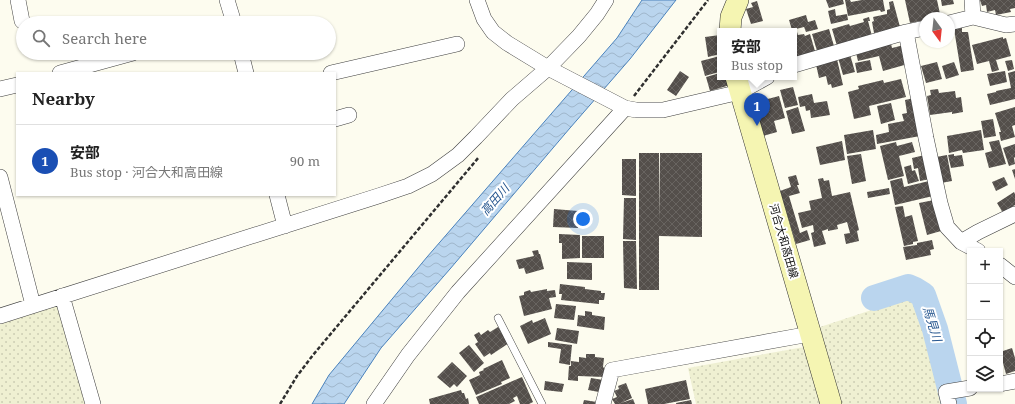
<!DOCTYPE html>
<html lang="en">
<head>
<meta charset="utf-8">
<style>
  :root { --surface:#fff; --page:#f6f6f6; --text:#222; --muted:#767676; --line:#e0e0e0; --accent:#7c3aed }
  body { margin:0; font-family:"Noto Serif","Noto Sans JP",serif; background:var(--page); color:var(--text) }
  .controls { position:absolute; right:12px; bottom:12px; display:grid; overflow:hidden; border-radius:0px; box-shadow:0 1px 3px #0004 }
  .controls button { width:36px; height:36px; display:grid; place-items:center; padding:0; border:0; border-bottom:1px solid var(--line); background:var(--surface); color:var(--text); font:20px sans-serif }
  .compass { position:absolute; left:919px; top:12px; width:36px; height:36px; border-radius:50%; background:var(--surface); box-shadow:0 1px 3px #0004; rotate:165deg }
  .you { position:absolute; left:583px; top:219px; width:14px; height:14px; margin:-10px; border:3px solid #fff; border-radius:50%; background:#1a73e8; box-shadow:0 0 0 6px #1a73e833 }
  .badge { display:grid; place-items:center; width:26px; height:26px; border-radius:50%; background:var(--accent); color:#fff; font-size:13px; font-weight:700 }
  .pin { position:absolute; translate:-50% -33px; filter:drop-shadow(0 1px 2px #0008) }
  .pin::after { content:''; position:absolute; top:21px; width:14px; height:12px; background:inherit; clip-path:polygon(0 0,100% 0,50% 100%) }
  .popup { position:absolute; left:717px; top:28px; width:80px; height:52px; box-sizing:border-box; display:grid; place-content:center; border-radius:0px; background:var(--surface); filter:drop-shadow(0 1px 3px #0005); font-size:13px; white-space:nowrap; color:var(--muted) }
  .popup b { font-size:15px; color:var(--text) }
  .popup::after { content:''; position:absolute; left:50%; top:100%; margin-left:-8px; border:8px solid transparent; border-top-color:var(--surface) }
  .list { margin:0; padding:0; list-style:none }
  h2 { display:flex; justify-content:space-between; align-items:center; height:52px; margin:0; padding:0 16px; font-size:17px }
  h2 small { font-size:13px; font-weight:400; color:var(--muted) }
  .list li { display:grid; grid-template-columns:26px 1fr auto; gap:12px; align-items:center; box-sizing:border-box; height:72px; padding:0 16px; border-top:1px solid var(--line) }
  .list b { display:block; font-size:15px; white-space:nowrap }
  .list p { margin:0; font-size:13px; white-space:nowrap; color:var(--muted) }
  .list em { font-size:13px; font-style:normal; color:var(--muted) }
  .icon { flex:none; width:22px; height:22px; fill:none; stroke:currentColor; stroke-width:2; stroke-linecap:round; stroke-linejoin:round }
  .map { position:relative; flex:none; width:1015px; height:404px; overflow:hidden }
  .search { position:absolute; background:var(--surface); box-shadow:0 1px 3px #0004; left:16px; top:16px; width:320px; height:44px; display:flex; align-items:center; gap:10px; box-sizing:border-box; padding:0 14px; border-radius:22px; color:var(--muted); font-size:15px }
  .panel { position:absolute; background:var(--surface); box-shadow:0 1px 3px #0004; left:16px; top:72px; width:320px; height:124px; border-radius:0px }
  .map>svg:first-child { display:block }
  .farmland { fill:url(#farmland-dots) }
  .water { fill:url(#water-waves); stroke:#4a82bc }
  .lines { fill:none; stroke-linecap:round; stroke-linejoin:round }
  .river { stroke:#bad5ee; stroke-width:26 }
  .building { fill:url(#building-cross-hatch) }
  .lane-casing { stroke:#404040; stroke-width:8 }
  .street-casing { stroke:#404040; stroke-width:16 }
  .secondary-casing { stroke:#2f2f2f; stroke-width:22 }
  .path { stroke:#2f2f2f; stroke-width:2.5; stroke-dasharray:4 2; stroke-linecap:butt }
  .lane { stroke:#fff; stroke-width:7 }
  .street { stroke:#fff; stroke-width:15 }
  .secondary { stroke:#f5f5b2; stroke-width:21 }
  .labels { text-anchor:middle; stroke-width:4; stroke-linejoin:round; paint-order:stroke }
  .street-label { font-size:11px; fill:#0d0d0d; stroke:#fff }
  .water-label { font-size:12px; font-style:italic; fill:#26568f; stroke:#fff }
</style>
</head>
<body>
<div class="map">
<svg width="1015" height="404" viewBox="0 0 1015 404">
  <defs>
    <pattern id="farmland-dots" width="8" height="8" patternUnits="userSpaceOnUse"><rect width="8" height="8" fill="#eff0d2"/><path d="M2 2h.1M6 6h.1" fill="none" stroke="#cccdb3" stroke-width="1.8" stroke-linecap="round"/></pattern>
    <pattern id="water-waves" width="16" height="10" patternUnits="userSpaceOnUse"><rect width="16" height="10" fill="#bad5ee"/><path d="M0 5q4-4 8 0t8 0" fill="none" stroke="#9fb6cb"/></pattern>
    <pattern id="building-cross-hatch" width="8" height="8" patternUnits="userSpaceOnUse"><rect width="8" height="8" fill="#544f4b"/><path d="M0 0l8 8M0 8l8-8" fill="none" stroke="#686460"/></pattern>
  </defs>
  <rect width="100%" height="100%" fill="#fdfcef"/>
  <path class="farmland" d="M908 298 917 306 942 404H840L817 328Z
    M59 303 89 404H0V322Z
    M804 347 822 404H696L688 368Z"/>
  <path class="water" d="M642 0H676L630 59 570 128 450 269 381 348 344 404H312L329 375 427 257 617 38Z"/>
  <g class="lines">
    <path class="river" d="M874 298 908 287 915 290 923 295 935 329 954 404"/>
  </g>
  <path class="building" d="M826 0H843L844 4 829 8Z
    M845 0H850L851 2 862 0H883L885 11 881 12 880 10 848 16Z
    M905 0H937L940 14 930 16V18H925V20L910 23Z
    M941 0H953L954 4 942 6Z
    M980 0H1015V8L1010 9 1011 12 996 15 995 10 987 12 986 5 982 6Z
    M757 1 763 21 751 24 746 9 753 7 751 3Z
    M893 1 900 27 874 33 872 22 874 21 873 17 887 14V10L890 9 889 2Z
    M835 9 836 16 847 14 848 20 831 24 828 11Z
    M806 15 808 22 815 20 818 29 806 32 804 27 792 30 789 20Z
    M869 17 870 21H868L872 36 837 46 832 29 849 24 850 26 864 22 863 19Z
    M962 28V32H968L974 70 961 72 954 29Z
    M829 29 834 46 817 51 812 34Z
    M797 32 798 35 804 34 805 36 810 34 815 51 794 59V33Z
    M720 35V54L708 57 705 37Z
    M1003 37V39L1006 38 1011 56 996 60 999 70 992 72 989 61 977 64 972 45Z
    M890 40 892 48 904 45 908 64 883 71 879 56 858 61 855 49Z
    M849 51 855 72 843 75 837 54Z
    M836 55 843 85 832 88 831 84 828 85 826 76 819 78 815 60Z
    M720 56V66L718 67 719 72 705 76 701 61Z
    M870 60 872 70 857 73 855 63Z
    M1012 60 1014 69 1008 71 1005 61Z
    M937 62 942 79 926 83 921 66Z
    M954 62 959 75 946 79 942 66Z
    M680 71 689 77 676 96 667 90Z
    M1005 71 1007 82 990 86 987 74Z
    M1015 71V99L990 105 987 94 996 92V91L1011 88 1008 73Z
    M720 73V77H728L730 85 710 91 706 77Z
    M901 79 906 97 869 106 871 115 854 119 848 92 859 89 858 86 883 80 884 83Z
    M793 87 798 105 785 108 780 90Z
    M938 89 939 93 955 91 956 98 961 97 963 112 952 114V112L930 115 927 96 931 95 930 90Z
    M812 94 814 103 827 101 830 115 811 118 810 110 806 111 805 106 800 107 798 97Z
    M779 96 785 118 774 121 777 132 763 136 753 103Z
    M914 98 920 136 877 144 876 135 889 132 888 124 904 121 902 114 907 113 905 100Z
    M891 103 895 120 881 124 877 106Z
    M798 107 805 131 792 134 786 111Z
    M1015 107V125L1012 126 1015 137 1001 141 999 132H1001L995 113Z
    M993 119 996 136 984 138 981 121Z
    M873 130 876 149 847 154 844 135Z
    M981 130 984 150 963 153 962 150 949 153 947 136Z
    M999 140 1006 164 989 168 985 153 992 151 989 142Z
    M842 141 845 160 820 165 816 147Z
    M896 142 897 146 912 142 915 152 899 156 904 176 888 180 880 146Z
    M1015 144V157L1014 158 1015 164 1009 166 1003 148Z
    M639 153H659V221L660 153H702V237L659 236V290H639Z
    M861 154 866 181 852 184 847 156Z
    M954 154V156L962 155 964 166 951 168 948 155Z
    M925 155 930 179 920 181 918 168 914 169 912 158Z
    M947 155 952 181 941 183 936 157Z
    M622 159H636V196L622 195Z
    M911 165 912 171 915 170 919 181 908 184 904 167Z
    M1015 169V179L1012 170Z
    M796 175 799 185H797L800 193 789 196 800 233 807 230 810 240 796 244 780 191 791 187 788 177Z
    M1004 177 1008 185 996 191 992 182Z
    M823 178 824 181 829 180 832 196 850 192 859 230 857 231 859 241 846 244 844 234 850 233 847 222 837 225 838 229 828 231V229L822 231 826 244 814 247 811 233 814 232 813 225 802 228 798 213 811 210 809 201 822 198 818 179Z
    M902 178 904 187 929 181 933 196 895 205 890 181Z
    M889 188 890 194 868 198 867 192Z
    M1014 192 1015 194V205L1003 213 997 203Z
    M624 198H636V240L623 239Z
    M934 200 941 231 927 235 919 203Z
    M903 206 905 217 912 215 918 241 913 242V244L904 246 895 207Z
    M554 209 590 212 589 225H579L578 228 553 227Z
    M559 234 580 235V258L562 259V243H559Z
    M582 236H604V258H582Z
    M932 240 934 249 930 250 931 255 906 260 903 247 917 245V243Z
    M623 241H636L637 289 624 288Z
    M538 250 539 254H540L544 269 526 274 524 268 519 269 516 260 534 256 532 251Z
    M567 262 592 263V280L567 279Z
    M560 284 585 287V289L601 291V293H605L604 300H599V304L561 300 562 294H559Z
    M547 289V291L555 290 556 297 549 298 552 309 524 316 519 296 524 295V292L530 290 531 292Z
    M556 304 576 306 574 320 554 318Z
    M585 311 592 312V315L605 317 604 330 577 326 578 315 585 316Z
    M545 318 551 334 528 344 520 326 532 320 533 323Z
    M498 327 509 343 491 355 490 353 484 357 475 344 478 342 474 335 479 332 481 335 488 330 490 332Z
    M557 328 579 331 577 344 555 340Z
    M548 342 572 345 570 365 559 363 561 349 548 347Z
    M469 345 484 363 474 372 459 353Z
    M1012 348 1015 358V371L1006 374 1000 352Z
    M586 354H595V357L604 358 603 367 604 368V377L578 376V381L568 380 569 366H571V361L579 362V357L586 358Z
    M502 360 510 378 501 382 502 384 476 395 469 380 480 375 479 372 484 370 483 369Z
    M452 362 467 376 457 387 454 384 450 388 437 377Z
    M522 377 533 402 529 404H520L517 396 513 398 515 401 509 404H479L476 397Z
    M591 378 603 380 599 392 588 390Z
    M686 380 690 399 664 404H648L645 389Z
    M545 381 564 384 562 392 544 390Z
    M626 383 632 398 621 403 633 399 635 404H615L612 399 617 397 614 391 619 389 618 386Z
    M461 390 462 393H464L466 399 468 398 469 404H430L429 399Z
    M584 400 597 402 596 404H583Z
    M691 400 692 404H676V403Z"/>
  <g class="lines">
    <defs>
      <path id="lane" d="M498 318 542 404"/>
      <path id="street" d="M18 0 22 21
        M227 0 234 23
        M477 0 484 19 493 32 507 43 548 68 625 108 636 110H663L740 92 767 77
        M972 0 973 17
        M949 23 973 17 1006 25 1015 24
        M906 32 926 138 940 203 947 227 961 242 978 251
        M241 53 246 73
        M794 65 906 32 925 28
        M60 73 133 53
        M331 73 457 44
        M0 89 17 85
        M335 119 349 115
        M0 177 33 305
        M277 195 285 226
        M961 242 978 232 1015 214
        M1000 265 1015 277
        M62 296 93 404
        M0 316 378 196 408 186 432 174 458 155 476 137 512 99 548 68 579 36 597 14 606 0
        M1000 384 1015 381
        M374 404 408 355 458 292 625 108
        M603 404 612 370 810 334
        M949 404 946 392 970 388"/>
      <path id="secondary" d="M730 31 731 17 738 0
        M736 77 831 404"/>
    </defs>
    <use href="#lane" class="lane-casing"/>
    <use href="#street" class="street-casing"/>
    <use href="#secondary" class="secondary-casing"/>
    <path class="path" d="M634 96 708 0
      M280 404 297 376 313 355 479 157"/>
    <use href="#lane" class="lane"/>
    <use href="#street" class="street"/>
    <use href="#secondary" class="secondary"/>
  </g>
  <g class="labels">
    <g class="street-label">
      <text transform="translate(784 241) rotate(74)" y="4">河合大和高田線</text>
    </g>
    <g class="water-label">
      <text transform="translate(495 200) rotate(-49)" y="4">高田川</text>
      <text transform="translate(932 324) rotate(73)" y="4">馬見川</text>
    </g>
  </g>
</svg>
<div class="controls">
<button>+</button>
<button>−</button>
<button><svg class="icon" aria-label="locate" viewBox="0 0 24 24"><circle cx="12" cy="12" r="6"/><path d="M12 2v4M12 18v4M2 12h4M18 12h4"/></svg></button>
<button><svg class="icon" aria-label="layers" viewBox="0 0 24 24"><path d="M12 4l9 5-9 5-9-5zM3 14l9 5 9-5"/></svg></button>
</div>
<svg class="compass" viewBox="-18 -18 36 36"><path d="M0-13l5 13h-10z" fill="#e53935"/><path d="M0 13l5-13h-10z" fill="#767676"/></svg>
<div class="you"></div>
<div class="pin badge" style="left:757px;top:126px;background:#1a4fb4">1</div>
<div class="popup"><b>安部</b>Bus stop</div>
<div class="search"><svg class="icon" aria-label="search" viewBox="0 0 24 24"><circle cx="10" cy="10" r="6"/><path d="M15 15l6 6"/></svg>Search here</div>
<section class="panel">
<h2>Nearby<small></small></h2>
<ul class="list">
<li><span class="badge" style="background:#1a4fb4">1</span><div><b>安部</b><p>Bus stop · 河合大和高田線</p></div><em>90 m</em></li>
</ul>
</section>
</div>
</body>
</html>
